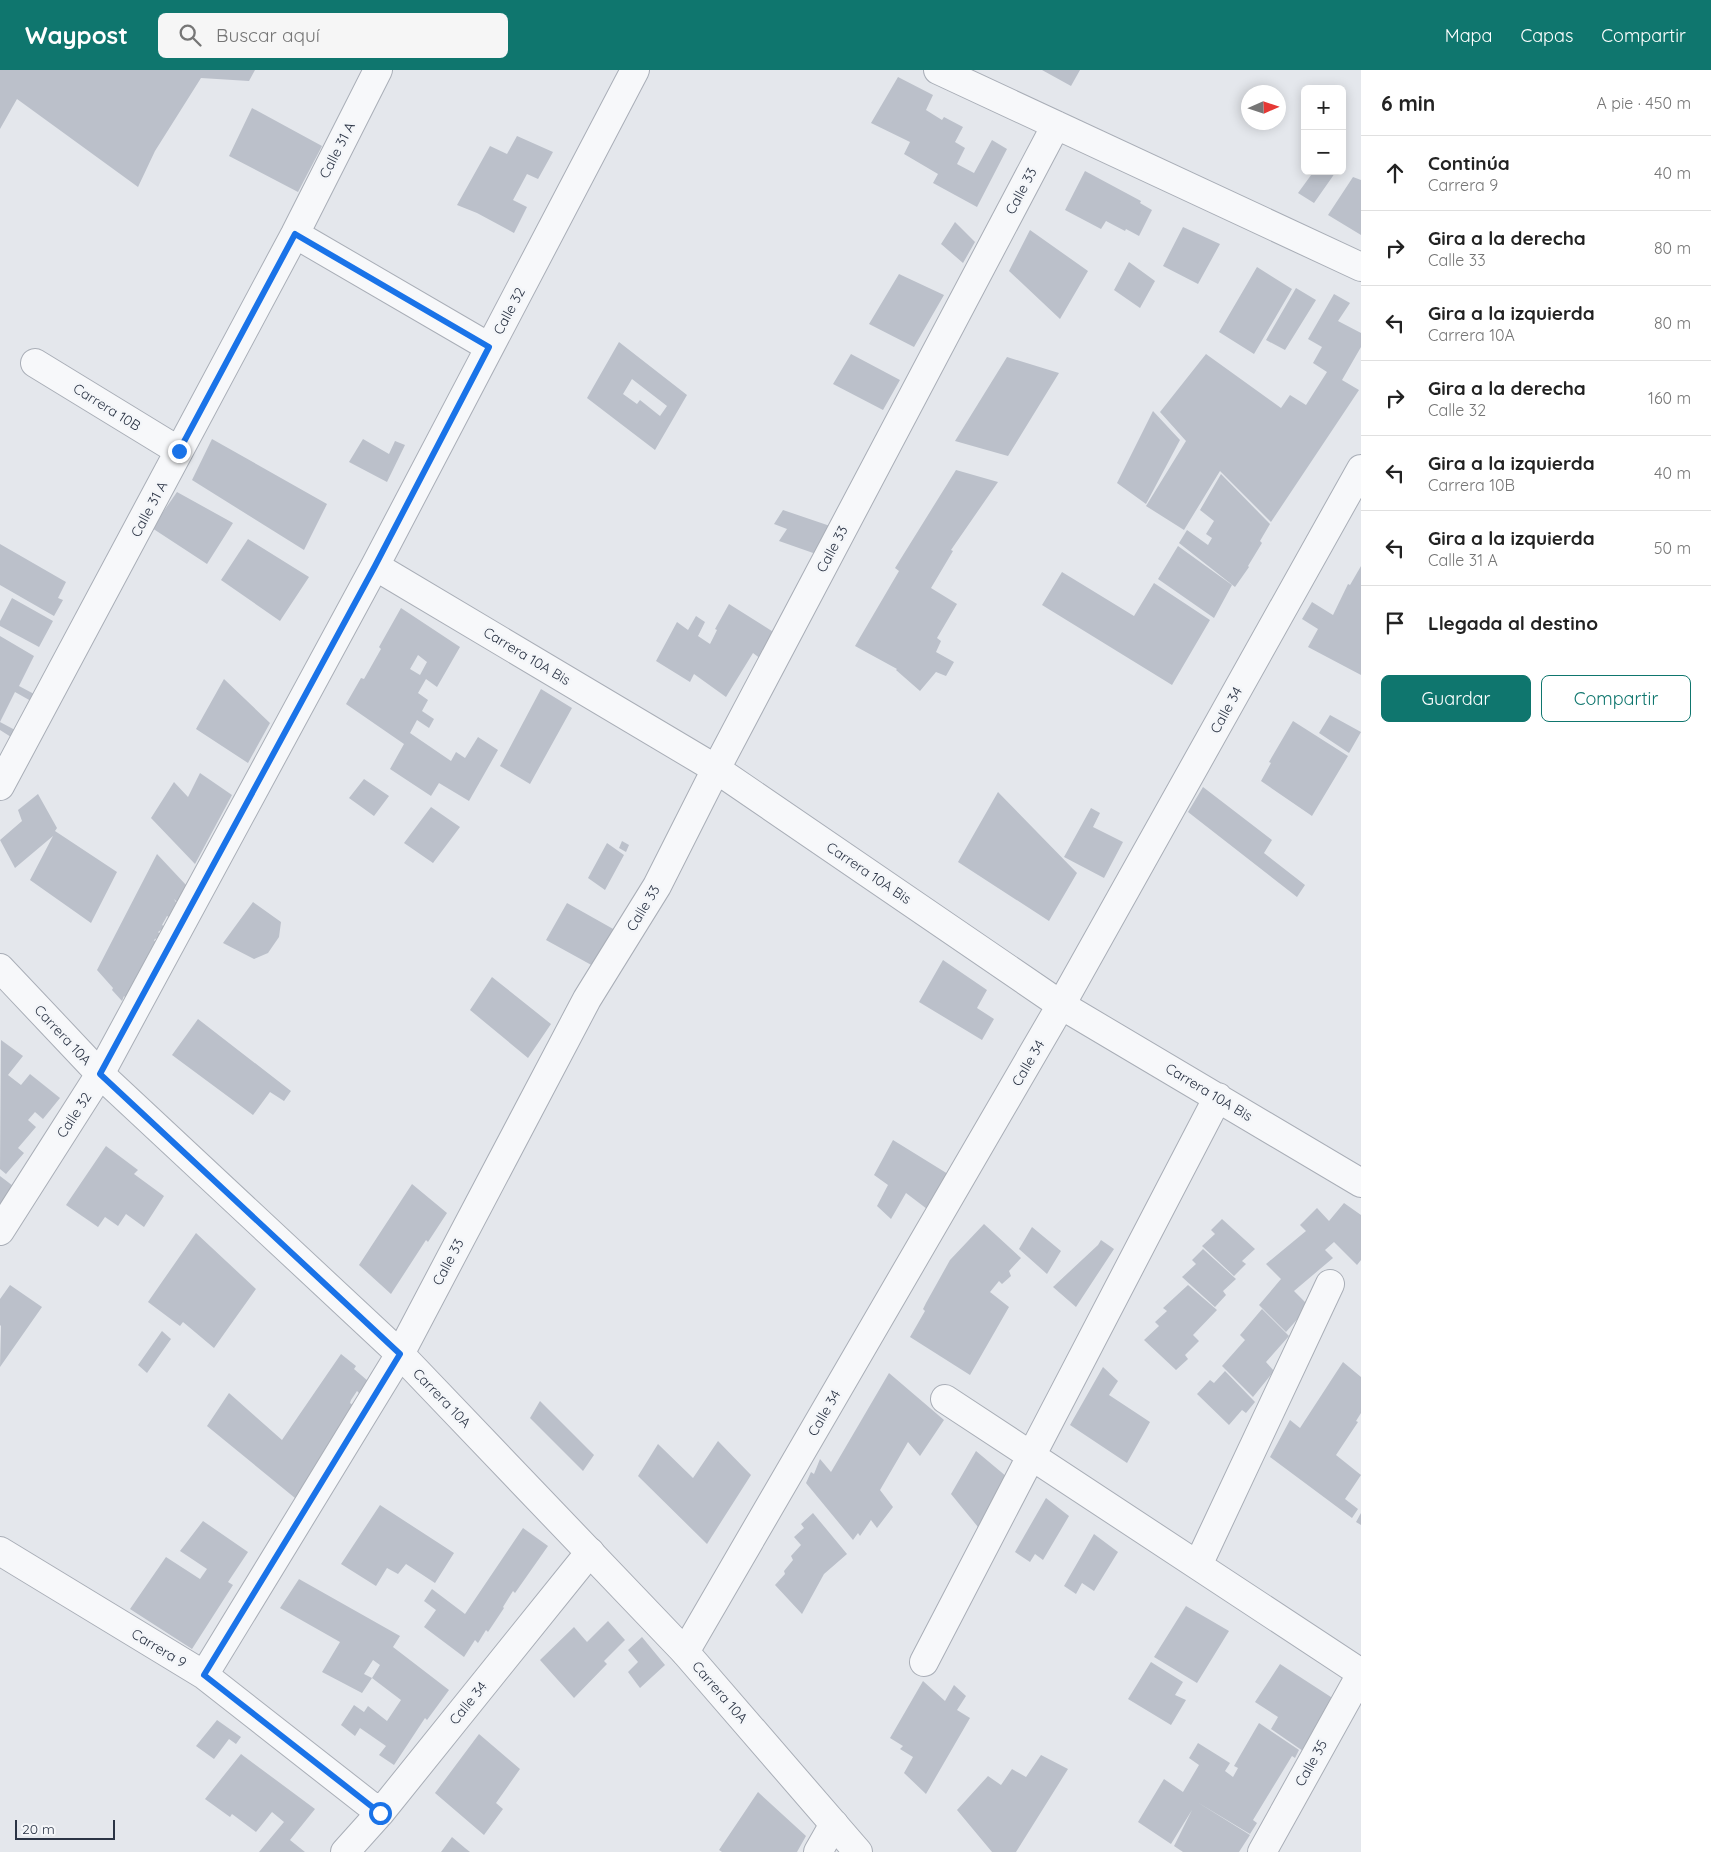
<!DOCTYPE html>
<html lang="es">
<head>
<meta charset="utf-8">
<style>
  :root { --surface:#fff; --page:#f6f6f6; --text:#222; --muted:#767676; --line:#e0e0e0; --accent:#0f766e }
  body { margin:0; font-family:Quicksand,sans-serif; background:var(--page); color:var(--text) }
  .controls { position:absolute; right:15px; top:15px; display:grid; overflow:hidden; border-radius:8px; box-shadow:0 2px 12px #0003 }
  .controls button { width:45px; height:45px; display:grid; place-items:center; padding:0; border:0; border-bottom:1px solid var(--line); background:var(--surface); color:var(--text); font:25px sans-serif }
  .compass { position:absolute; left:1241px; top:15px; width:45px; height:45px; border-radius:50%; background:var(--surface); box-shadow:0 2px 12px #0003; rotate:87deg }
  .scale { position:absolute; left:15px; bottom:12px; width:100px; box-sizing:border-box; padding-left:5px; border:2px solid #2b3445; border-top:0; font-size:14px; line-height:18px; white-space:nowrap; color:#2b3445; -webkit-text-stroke:4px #f4f6f9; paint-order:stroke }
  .stop { position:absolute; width:15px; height:15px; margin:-11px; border:4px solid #1a73e8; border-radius:50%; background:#fff }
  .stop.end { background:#1a73e8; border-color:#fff; box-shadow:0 1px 5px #0008 }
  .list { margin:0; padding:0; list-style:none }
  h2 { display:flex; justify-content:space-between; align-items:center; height:65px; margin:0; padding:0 20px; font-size:21px }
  h2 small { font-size:16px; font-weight:400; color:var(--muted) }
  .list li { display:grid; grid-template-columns:32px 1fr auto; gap:15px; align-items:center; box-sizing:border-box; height:75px; padding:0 20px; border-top:1px solid var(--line) }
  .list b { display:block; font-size:19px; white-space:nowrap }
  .list p { margin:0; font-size:16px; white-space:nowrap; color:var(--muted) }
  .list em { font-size:16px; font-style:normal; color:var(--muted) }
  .actions { display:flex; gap:10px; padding:15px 20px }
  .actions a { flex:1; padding:11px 0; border:1px solid var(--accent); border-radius:8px; text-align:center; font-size:18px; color:var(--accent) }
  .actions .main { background:var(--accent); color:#fff }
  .icon { flex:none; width:28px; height:28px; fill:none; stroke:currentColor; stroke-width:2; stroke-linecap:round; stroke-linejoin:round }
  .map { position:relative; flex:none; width:1361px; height:1782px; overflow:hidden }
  header { display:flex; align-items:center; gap:30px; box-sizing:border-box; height:70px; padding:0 25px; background:var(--accent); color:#fff }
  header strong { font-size:24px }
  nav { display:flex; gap:28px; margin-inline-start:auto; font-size:18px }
  .search { width:350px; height:45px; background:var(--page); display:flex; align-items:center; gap:12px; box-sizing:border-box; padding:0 18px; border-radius:8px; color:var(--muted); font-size:19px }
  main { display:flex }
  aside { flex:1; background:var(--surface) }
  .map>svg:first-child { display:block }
  .building { fill:#bbc0ca; fill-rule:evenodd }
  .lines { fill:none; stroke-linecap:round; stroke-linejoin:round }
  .minor-casing { stroke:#a9aeb7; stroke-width:30 }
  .tertiary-casing { stroke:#a9aeb7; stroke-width:30 }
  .minor { stroke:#f7f8fa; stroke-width:28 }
  .tertiary { stroke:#f7f8fa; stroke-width:28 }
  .route { stroke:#1a73e8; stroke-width:6 }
  .labels { text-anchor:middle; stroke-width:5; stroke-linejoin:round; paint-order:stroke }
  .street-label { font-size:14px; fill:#2b3445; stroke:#f4f6f9 }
</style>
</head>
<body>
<header>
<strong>Waypost</strong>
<div class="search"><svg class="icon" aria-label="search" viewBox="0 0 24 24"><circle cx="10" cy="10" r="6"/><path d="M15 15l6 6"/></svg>Buscar aquí</div>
<nav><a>Mapa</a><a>Capas</a><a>Compartir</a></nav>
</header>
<main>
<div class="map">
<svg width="1361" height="1782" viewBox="0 0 1361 1782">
  <rect width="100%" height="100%" fill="#e4e7ec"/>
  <path class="building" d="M0 0H255L249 11 201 8 155 81 138 117 17 29 0 59Z
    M1042 0H1080L1071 16Z
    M898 7 933 25 926 40 942 50 944 47 963 57 955 72 965 78 957 94 974 103 992 70 1007 79 977 137 933 113 938 104 904 84 910 72 871 53Z
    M252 38 322 76 298 122 229 86Z
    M517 66 553 82 538 109 527 104 513 130 527 137 514 163 477 143 457 135 490 76 507 84Z
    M1085 101 1141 131 1140 133 1152 140 1139 166 1126 159 1125 161 1106 151 1101 159 1065 140Z
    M1314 101 1335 103 1314 133 1298 123Z
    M1353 107 1361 110V165L1328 145Z
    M955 152 975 172 963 193 941 174Z
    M1183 157 1220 174 1198 214 1163 196Z
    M1030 160 1088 201 1060 249 1009 201Z
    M1129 192 1155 211 1140 238 1114 220Z
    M1257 197 1292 219 1254 284 1219 262Z
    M899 204 944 225 914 277 869 254Z
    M1296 218 1316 230 1285 280 1266 270Z
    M1334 224 1350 233 1338 251 1361 263V277L1342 310 1359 320 1271 452 1220 401 1184 460 1146 436 1186 371 1160 342 1206 284 1281 338 1290 325 1306 335 1327 302 1313 293 1322 277 1308 269Z
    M619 272 687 325 655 380 587 328ZM632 309 667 336 660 346 640 330 637 334 623 324Z
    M851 284 900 310 883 340 833 314Z
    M1007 287 1059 303 1008 386 955 371Z
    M1153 341 1180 370 1146 434 1117 413Z
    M212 369 327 434 304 480 192 410Z
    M363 369 389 384 395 371 405 375 387 412 349 392Z
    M956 400 998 412 951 480 953 481 931 518 957 534 937 568 941 571 936 582 954 592 946 606 936 602 920 621 896 600 897 599 855 576 899 501 895 498Z
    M1221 404 1270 454 1260 471 1262 473 1248 496 1249 497 1235 517 1179 473 1187 460 1208 475 1212 468 1206 464 1214 451 1200 440Z
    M177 422 233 453 207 494 152 458Z
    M783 440 833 457 816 484 779 471 787 459 774 454Z
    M248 469 309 507 280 551 221 510Z
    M0 474 66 512 58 528 63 530 54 546 0 515Z
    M1178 476 1232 515 1214 548 1158 509Z
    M1361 496V605L1308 577 1318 559 1302 549 1312 532 1333 545 1348 514 1350 515Z
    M1062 502 1134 546 1154 513 1210 550 1172 615 1042 535Z
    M12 528 53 551 39 577 0 556V551Z
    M729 534 775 563 761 589 753 583 726 627 694 604 690 612 656 591 677 552 688 560 696 546 705 552 698 566 710 574 717 560 715 559Z
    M401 538 460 577 437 617 426 609 418 623 428 630 422 641 434 649 429 658 417 650 410 663 451 691 456 682 465 688 478 667 498 680 469 731 439 713 431 726 390 699 404 674 346 634 361 608 364 609 381 579 379 577ZM418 585 427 592 420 605 410 599Z
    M0 566 34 586 19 616 34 624 31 631 15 622 0 652 15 660 11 667 0 660Z
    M224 609 270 653 248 693 196 659Z
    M541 619 572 638 530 714 500 696Z
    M1330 645 1361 662 1349 683 1319 663Z
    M1293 651 1348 686 1312 746 1261 711 1271 693 1269 692Z
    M200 703 232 725 195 794 151 748 174 712 188 727Z
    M364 709 389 726 374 746 349 728Z
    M1203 717 1272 770 1264 783 1305 815 1297 827 1188 742Z
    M998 722 1077 803 1049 851 958 792Z
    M38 724 57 758 55 761 117 802 91 853 30 810 53 766 15 798 0 770 22 751 18 740Z
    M431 737 460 757 433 793 404 773Z
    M1091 738 1100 743 1093 757 1123 772 1104 808 1064 787Z
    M622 771 629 775 626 782 619 778Z
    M607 773 624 785 605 820 588 808Z
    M157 784 187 816 178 833 174 829 177 834 170 848 167 846 162 855 165 857 158 862 161 865 154 870 156 873 127 929 124 926 122 931 112 920 113 918 97 900Z
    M253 832 281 852 279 867 268 883 254 889 223 873Z
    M567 833 615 860 595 897 546 870Z
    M943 890 987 920 977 938 994 949 982 970 919 932Z
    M492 907 551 954 528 988 470 940Z
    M198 949 291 1021 284 1031 270 1022 253 1045 172 985Z
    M1 970 23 986 8 1005 21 1015 30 1004 60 1028 43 1049 35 1042 28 1050 36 1057 18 1078 24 1083 6 1104 0 1099Z
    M893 1070 948 1104 927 1139 906 1123 891 1149 877 1136 888 1115 874 1105Z
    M106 1076 138 1100 134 1104 164 1126 144 1157 126 1144 118 1156 105 1147 98 1157 66 1135Z
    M0 1106 17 1119 0 1145Z
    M412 1114 447 1143 428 1172 426 1170 391 1224 359 1195Z
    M1344 1133 1361 1145V1190L1357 1195 1334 1172 1325 1180 1333 1188 1294 1221 1309 1236 1286 1262 1259 1235 1281 1209 1266 1194 1306 1161 1300 1155 1317 1138 1329 1151Z
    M1222 1149 1255 1179 1242 1191 1246 1194 1234 1206 1202 1176 1215 1164 1211 1160Z
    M984 1154 1021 1188 1009 1201 1011 1206 1002 1214 999 1211 990 1222 1009 1237 970 1305 910 1267 925 1241 923 1239 926 1233 950 1190Z
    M1032 1157 1061 1181 1047 1204 1019 1179Z
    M196 1163 256 1219 214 1278 183 1252 180 1256 148 1232Z
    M1101 1170 1114 1179 1076 1237 1053 1217 1098 1175Z
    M1203 1179 1236 1209 1223 1221 1226 1225 1215 1237 1182 1207 1196 1194 1192 1190Z
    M10 1215 42 1237 0 1297 1 1256 0 1255V1229Z
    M1188 1215 1217 1240 1193 1265 1199 1271 1185 1285 1188 1289 1176 1300 1144 1270 1159 1256 1155 1252 1167 1241 1163 1238Z
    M1262 1239 1289 1266 1266 1292 1274 1301 1253 1327 1222 1296 1245 1270 1240 1265Z
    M162 1261 171 1269 147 1303 138 1295Z
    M341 1284 356 1296 354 1299 368 1311 360 1324 357 1321 351 1330 350 1333 354 1336 295 1428 207 1356 229 1323 282 1370Z
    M1343 1292 1361 1307V1343L1356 1351 1358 1352 1336 1385 1361 1405 1345 1429 1358 1439 1352 1448 1270 1387 1290 1350 1300 1358Z
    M1103 1297 1118 1311 1109 1325 1150 1352 1127 1393 1070 1355Z
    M1225 1301 1255 1332 1246 1343 1242 1340 1229 1355 1197 1324 1210 1310 1214 1313Z
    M889 1303 944 1350 920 1386 908 1372 880 1420 893 1437 877 1458 871 1450 860 1466 858 1463 853 1470 806 1413 811 1402 814 1404 820 1389 831 1402Z
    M540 1331 594 1385 583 1401 530 1348Z
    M718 1371 751 1405 707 1474 638 1406 658 1374 693 1408Z
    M976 1381 1007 1407 978 1457 951 1424Z
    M1046 1428 1069 1446 1043 1490 1035 1484 1030 1492 1015 1482Z
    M380 1435 454 1483 435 1513 406 1494 398 1504 387 1498 376 1516 341 1494Z
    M813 1443 847 1484 824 1504 802 1544 775 1515 785 1504 784 1501 793 1490 791 1486 801 1475 794 1467 804 1458 801 1454Z
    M1361 1443V1455L1356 1452Z
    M203 1451 248 1482 228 1512 233 1515 192 1579 130 1539 166 1487 200 1509 207 1499 180 1481Z
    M523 1458 548 1476 515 1523 513 1521 503 1537 504 1538 488 1562 486 1560 478 1573 475 1570 464 1587 424 1557 436 1540 424 1531 432 1519 465 1544Z
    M1094 1464 1118 1482 1094 1521 1082 1513 1076 1524 1064 1516Z
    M299 1509 400 1566 393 1577 449 1620 427 1650 425 1648 394 1695 379 1685 386 1676 360 1658 355 1666 341 1655 354 1635 364 1642 368 1636 387 1651 401 1630 372 1608 380 1595 373 1590 364 1604 372 1608 362 1623 322 1602 340 1572 280 1538Z
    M1186 1536 1229 1561 1197 1613 1154 1587Z
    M608 1551 625 1570 604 1591 607 1594 574 1628 540 1590 574 1557 587 1572Z
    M642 1567 665 1595 640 1618 628 1602 638 1592 628 1580Z
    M1151 1592 1183 1612 1175 1625 1186 1630 1171 1655 1128 1629Z
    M1280 1594 1334 1629 1303 1681 1271 1659 1278 1647 1255 1632Z
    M923 1611 945 1631 954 1615 966 1626 957 1640 970 1648 926 1724 904 1703 913 1687 900 1679 903 1676 890 1668Z
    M217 1650 241 1667 236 1674 229 1669 214 1689 196 1676Z
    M1259 1653 1299 1680 1295 1688 1292 1686 1253 1750 1257 1753 1250 1764 1197 1732 1250 1765 1239 1782H1183L1174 1776 1192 1740 1171 1774 1138 1752 1164 1709 1183 1722 1199 1695 1189 1688 1198 1673 1230 1693 1225 1701 1233 1707 1238 1698 1234 1696Z
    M479 1664 520 1699 496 1733 503 1739 484 1765 435 1723Z
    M241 1684 315 1739 290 1770 305 1782H259L284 1752 272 1742 256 1762 232 1744 230 1747 205 1729Z
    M1041 1685 1068 1699 1016 1782H992L957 1740 988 1706 1001 1715 1012 1699 1026 1707Z
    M758 1722 806 1766 797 1782H722L719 1780Z
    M452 1767 465 1778 470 1782H441Z"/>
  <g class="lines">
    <defs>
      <path id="minor" d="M938 0 1361 197
        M295 164 489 277
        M35 293 179 381
        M375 496 716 699 1061 935 1361 1113
        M0 716 295 164 378 0
        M0 1161 100 1004 375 496 635 0
        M945 1329 1361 1603
        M0 1481 204 1605 380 1743
        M1198 1495 1330 1214
        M685 1582 1061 935 1361 399
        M924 1592 1218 1027
        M204 1605 400 1284 587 929 657 816 716 699 1056 55
        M345 1782 380 1743 590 1482
        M818 1782 834 1754
        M1262 1782 1361 1604"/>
      <path id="tertiary" d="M0 898 100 1004 400 1284 685 1582 858 1782"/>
    </defs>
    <use href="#minor" class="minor-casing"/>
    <use href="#tertiary" class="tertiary-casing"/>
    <use href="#minor" class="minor"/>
    <use href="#tertiary" class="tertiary"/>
  </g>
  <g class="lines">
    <path class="route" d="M179 381 295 164 489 277 375 496 100 1004 400 1284 204 1605 380 1743"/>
  </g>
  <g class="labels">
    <g class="street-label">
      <text transform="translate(337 80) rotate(-63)" y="5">Calle 31 A</text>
      <text transform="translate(1021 121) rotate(-62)" y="5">Calle 33</text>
      <text transform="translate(509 241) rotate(-62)" y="5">Calle 32</text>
      <text transform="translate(107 337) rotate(32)" y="5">Carrera 10B</text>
      <text transform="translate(149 439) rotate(-62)" y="5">Calle 31 A</text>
      <text transform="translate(832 479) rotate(-62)" y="5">Calle 33</text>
      <text transform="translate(527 586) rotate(31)" y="5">Carrera 10A Bis</text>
      <text transform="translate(1226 640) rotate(-61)" y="5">Calle 34</text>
      <text transform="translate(869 803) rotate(34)" y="5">Carrera 10A Bis</text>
      <text transform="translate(643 838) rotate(-59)" y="5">Calle 33</text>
      <text transform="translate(63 965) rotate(47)" y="5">Carrera 10A</text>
      <text transform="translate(1028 993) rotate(-60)" y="5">Calle 34</text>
      <text transform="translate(1209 1022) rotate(31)" y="5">Carrera 10A Bis</text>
      <text transform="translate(74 1045) rotate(-57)" y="5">Calle 32</text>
      <text transform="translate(448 1192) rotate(-62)" y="5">Calle 33</text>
      <text transform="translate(442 1328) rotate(46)" y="5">Carrera 10A</text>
      <text transform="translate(824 1343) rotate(-60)" y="5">Calle 34</text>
      <text transform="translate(159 1578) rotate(31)" y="5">Carrera 9</text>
      <text transform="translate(720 1622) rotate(49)" y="5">Carrera 10A</text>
      <text transform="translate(468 1633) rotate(-51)" y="5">Calle 34</text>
      <text transform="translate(1311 1693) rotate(-61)" y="5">Calle 35</text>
    </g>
  </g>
</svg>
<div class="controls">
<button>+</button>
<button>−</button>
</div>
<svg class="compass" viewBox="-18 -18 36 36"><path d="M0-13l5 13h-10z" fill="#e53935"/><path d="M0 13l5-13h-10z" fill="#767676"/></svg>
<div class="scale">20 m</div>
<div class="stop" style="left:380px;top:1743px"></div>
<div class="stop end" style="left:179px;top:381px"></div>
</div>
<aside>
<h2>6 min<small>A pie · 450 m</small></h2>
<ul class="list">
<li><svg class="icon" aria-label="ahead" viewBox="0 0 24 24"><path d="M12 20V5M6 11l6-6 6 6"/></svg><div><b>Continúa</b><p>Carrera 9</p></div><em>40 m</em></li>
<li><svg class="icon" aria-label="right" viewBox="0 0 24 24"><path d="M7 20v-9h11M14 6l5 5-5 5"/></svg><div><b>Gira a la derecha</b><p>Calle 33</p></div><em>80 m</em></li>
<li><svg class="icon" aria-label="left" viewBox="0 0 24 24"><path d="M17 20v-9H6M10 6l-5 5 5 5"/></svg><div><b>Gira a la izquierda</b><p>Carrera 10A</p></div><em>80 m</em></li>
<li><svg class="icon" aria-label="right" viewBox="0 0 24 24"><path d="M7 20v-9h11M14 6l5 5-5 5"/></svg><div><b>Gira a la derecha</b><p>Calle 32</p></div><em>160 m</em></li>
<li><svg class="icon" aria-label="left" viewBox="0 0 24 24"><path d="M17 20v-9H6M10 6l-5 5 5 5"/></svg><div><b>Gira a la izquierda</b><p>Carrera 10B</p></div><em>40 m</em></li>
<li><svg class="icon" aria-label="left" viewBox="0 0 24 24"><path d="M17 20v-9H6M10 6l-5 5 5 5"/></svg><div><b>Gira a la izquierda</b><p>Calle 31 A</p></div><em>50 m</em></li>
<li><svg class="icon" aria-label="arrive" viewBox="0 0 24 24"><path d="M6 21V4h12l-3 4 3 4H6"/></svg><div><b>Llegada al destino</b></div></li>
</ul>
<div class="actions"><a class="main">Guardar</a><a>Compartir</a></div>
</aside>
</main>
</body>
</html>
